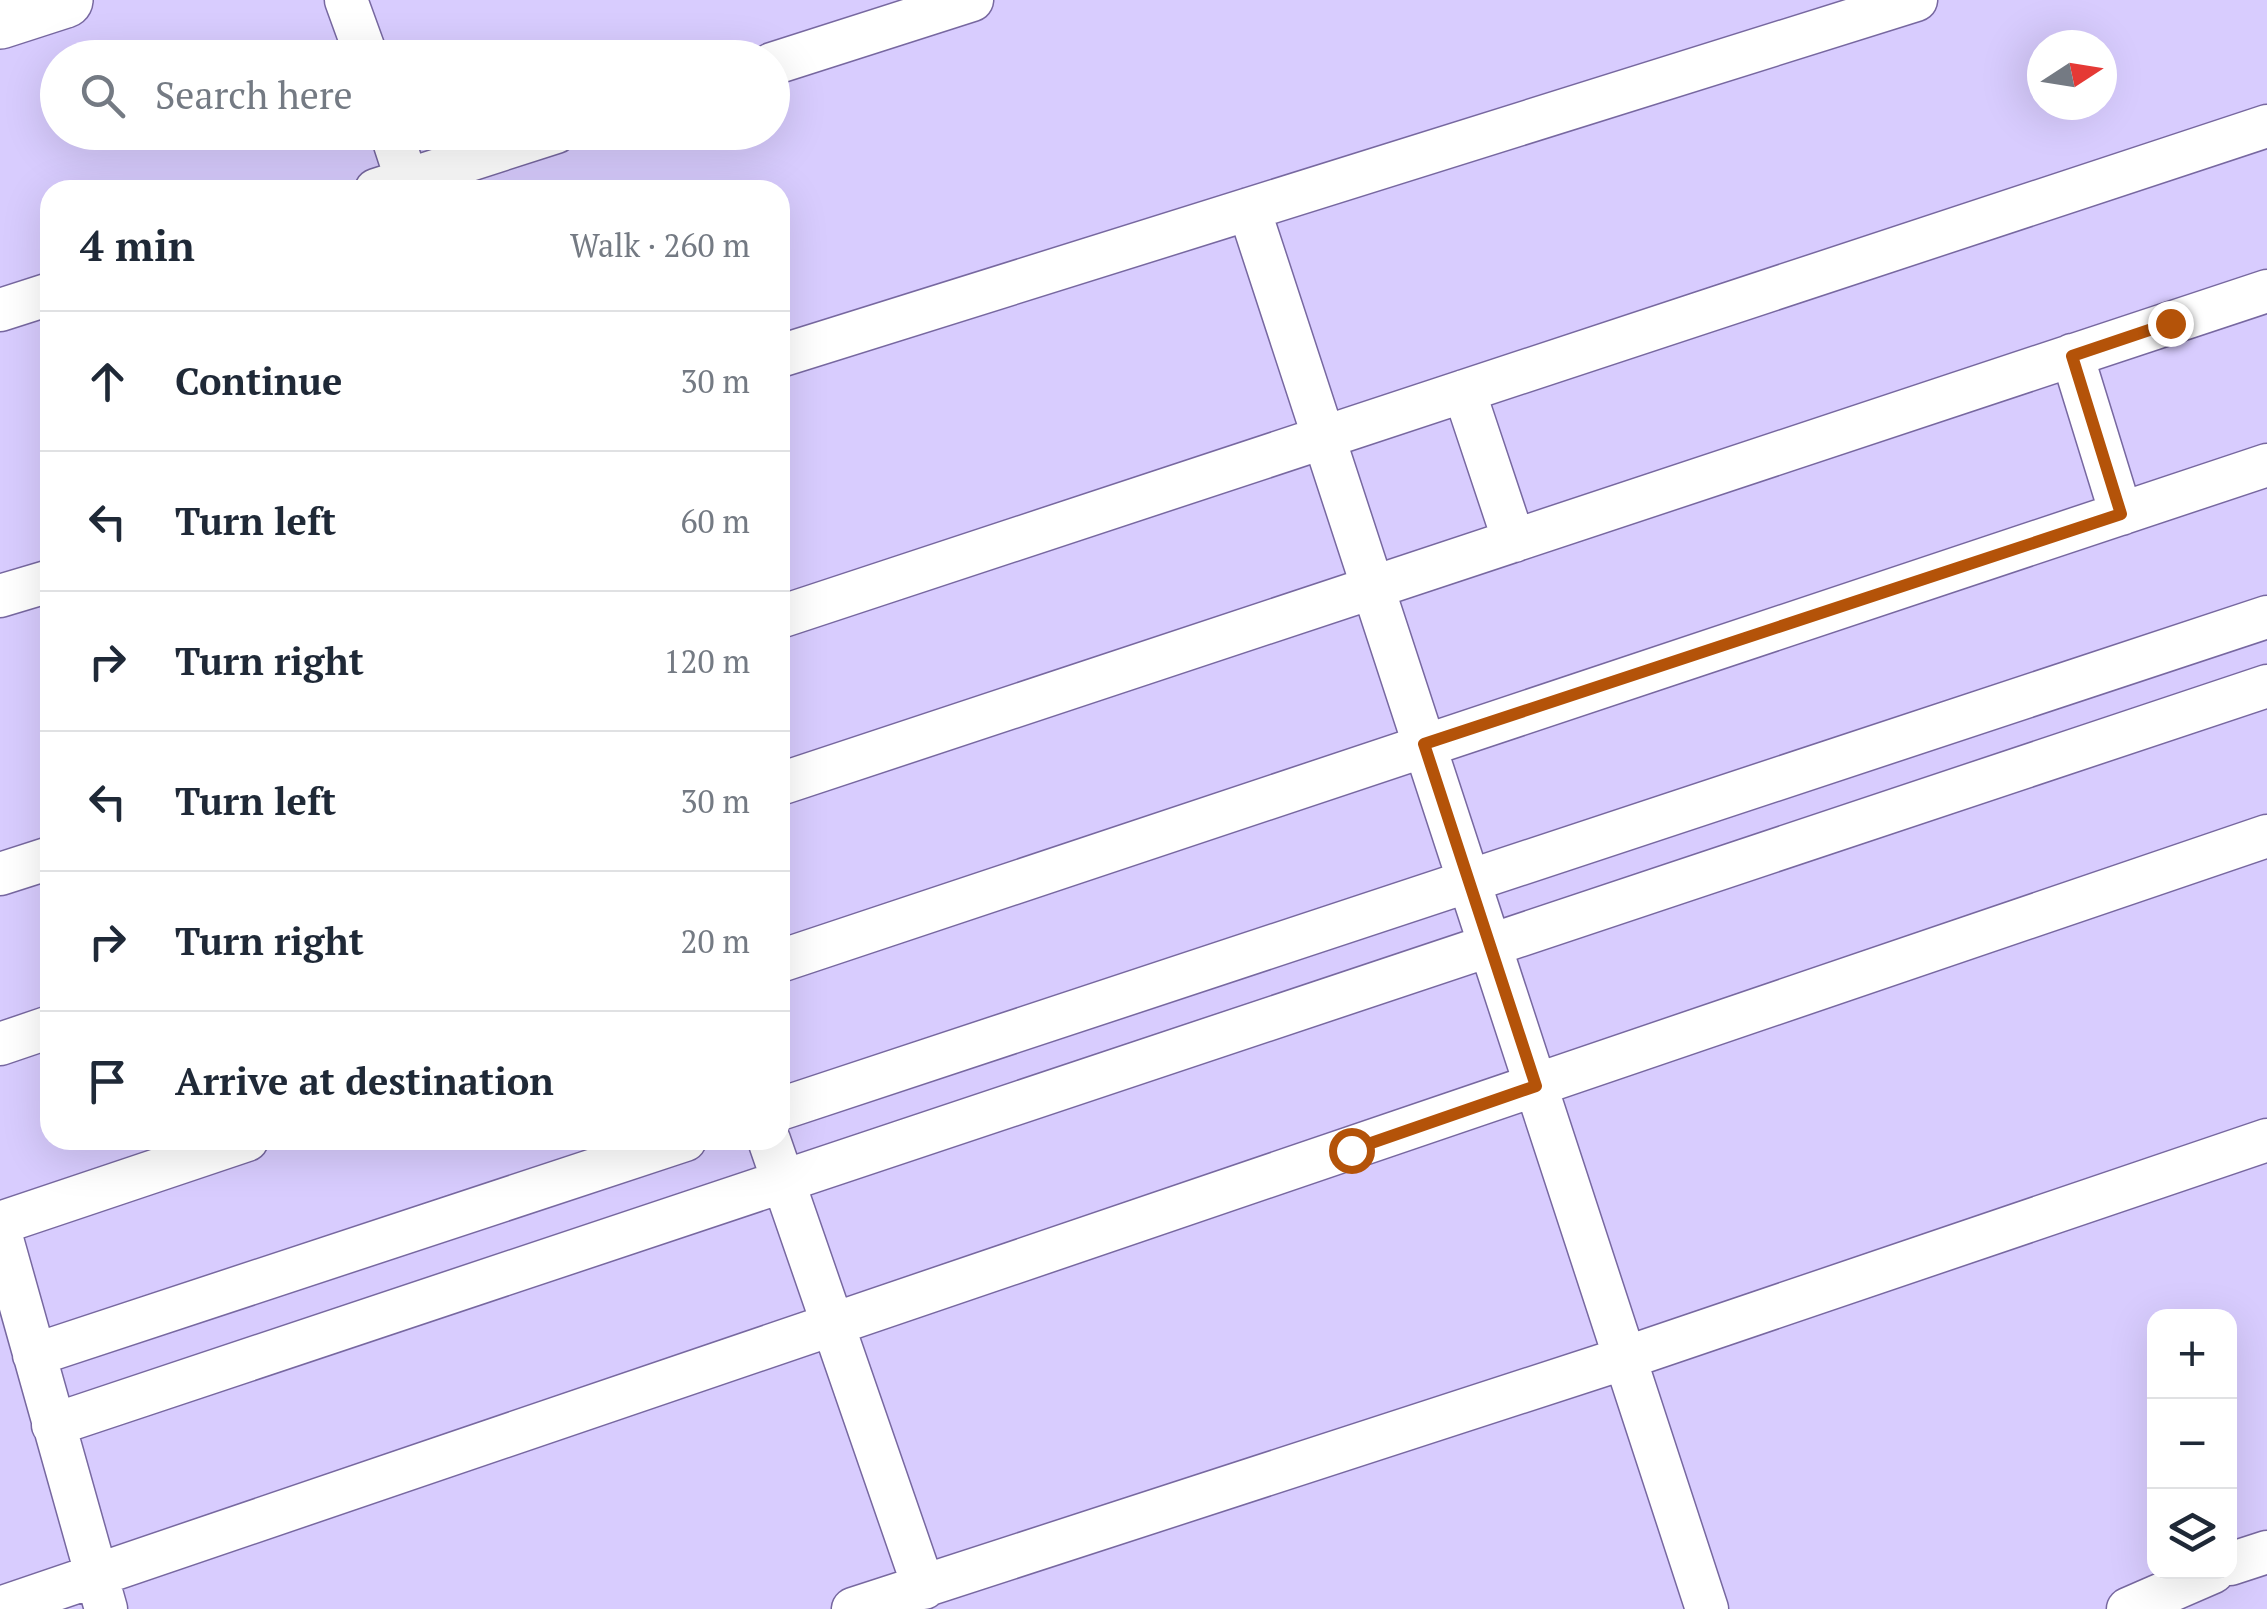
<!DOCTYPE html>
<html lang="en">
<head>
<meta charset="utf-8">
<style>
  :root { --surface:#fff; --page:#f2f2f3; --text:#1f2937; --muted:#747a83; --line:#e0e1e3 }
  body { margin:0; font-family:"PT Serif",serif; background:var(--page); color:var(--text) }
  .controls { position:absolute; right:30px; bottom:30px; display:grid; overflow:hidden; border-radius:20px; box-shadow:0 10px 40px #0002 }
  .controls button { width:90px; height:90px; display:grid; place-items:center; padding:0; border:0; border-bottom:2px solid var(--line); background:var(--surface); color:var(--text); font:50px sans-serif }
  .compass { position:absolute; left:2027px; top:30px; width:90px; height:90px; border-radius:50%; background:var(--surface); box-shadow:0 10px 40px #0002; rotate:78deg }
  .stop { position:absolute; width:30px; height:30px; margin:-22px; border:8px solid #b45309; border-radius:50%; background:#fff }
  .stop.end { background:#b45309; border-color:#fff; box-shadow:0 2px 10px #0008 }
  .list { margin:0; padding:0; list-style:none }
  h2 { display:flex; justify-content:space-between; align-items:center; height:130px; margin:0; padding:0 40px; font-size:42px }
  h2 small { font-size:32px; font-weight:400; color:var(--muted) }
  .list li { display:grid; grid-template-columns:65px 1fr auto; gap:30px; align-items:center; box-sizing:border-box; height:140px; padding:0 40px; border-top:2px solid var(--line) }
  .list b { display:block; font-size:38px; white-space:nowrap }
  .list em { font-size:32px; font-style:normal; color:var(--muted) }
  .icon { flex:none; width:55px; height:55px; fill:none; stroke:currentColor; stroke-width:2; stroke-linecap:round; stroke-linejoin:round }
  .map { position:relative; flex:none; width:2267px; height:1609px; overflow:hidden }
  .search { position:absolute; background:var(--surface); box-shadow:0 10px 40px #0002; left:40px; top:40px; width:750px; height:110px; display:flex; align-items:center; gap:25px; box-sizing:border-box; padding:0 35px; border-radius:55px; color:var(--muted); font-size:38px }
  .panel { position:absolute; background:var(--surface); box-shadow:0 10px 40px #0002; left:40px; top:180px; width:750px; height:970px; border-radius:30px }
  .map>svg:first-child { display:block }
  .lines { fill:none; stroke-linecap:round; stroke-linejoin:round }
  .minor-casing { stroke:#7768a0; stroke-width:45 }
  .highway-casing { stroke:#7768a0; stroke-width:58 }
  .minor { stroke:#fff; stroke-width:42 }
  .highway { stroke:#fff; stroke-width:55 }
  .route { stroke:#b45309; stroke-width:12 }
</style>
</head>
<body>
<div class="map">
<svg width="2267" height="1609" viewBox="0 0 2267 1609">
  <rect width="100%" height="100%" fill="#d8ccfe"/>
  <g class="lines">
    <defs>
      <path id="minor" d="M346 0 367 58
        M772 64 972 0
        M391 132 410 190
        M376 190 556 132
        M1249 209 1707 1609
        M0 310 50 294
        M2072 355 2121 514
        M780 356 1916 0
        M1464 391 1514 541
        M0 596 50 581
        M780 617 2267 126
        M780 784 2267 291
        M0 874 50 858
        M780 961 2267 465
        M0 1044 50 1027
        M780 1109 2267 617
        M769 1140 924 1588
        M0 1223 247 1140
        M0 1232 106 1609
        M34 1355 685 1140
        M53 1425 2267 686
        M2230 1564 2267 1552
        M0 1608 2267 836
        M853 1609 1625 1358 2267 1140
        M2128 1609 2213 1572"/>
      <path id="highway" d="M0 21 65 0"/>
    </defs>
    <use href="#minor" class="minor-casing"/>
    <use href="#highway" class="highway-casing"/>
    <use href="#minor" class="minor"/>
    <use href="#highway" class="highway"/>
  </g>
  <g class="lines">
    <path class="route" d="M1351 1150 1536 1086 1424 744 2121 514 2072 356 2170 323"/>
  </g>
</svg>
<div class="controls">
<button>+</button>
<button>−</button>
<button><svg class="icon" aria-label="layers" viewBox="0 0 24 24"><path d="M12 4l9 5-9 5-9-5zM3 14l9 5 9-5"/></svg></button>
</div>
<svg class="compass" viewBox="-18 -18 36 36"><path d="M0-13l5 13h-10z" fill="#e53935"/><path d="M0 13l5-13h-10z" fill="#747a83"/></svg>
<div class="stop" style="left:1351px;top:1150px"></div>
<div class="stop end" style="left:2170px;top:323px"></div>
<div class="search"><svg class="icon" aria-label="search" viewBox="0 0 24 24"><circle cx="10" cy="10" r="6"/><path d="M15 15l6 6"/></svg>Search here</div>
<section class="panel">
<h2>4 min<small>Walk · 260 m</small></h2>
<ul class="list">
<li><svg class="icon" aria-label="ahead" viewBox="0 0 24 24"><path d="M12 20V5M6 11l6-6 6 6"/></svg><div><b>Continue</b></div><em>30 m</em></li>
<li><svg class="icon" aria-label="left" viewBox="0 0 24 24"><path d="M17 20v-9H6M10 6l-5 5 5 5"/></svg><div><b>Turn left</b></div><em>60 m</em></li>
<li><svg class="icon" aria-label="right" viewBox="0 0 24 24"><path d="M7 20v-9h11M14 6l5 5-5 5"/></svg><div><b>Turn right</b></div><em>120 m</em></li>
<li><svg class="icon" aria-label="left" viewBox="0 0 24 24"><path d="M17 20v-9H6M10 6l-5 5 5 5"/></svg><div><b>Turn left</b></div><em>30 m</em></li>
<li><svg class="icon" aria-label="right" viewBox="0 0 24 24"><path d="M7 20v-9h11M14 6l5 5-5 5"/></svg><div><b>Turn right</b></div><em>20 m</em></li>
<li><svg class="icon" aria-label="arrive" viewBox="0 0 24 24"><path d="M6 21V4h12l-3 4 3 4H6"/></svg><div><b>Arrive at destination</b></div></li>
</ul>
</section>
</div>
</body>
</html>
